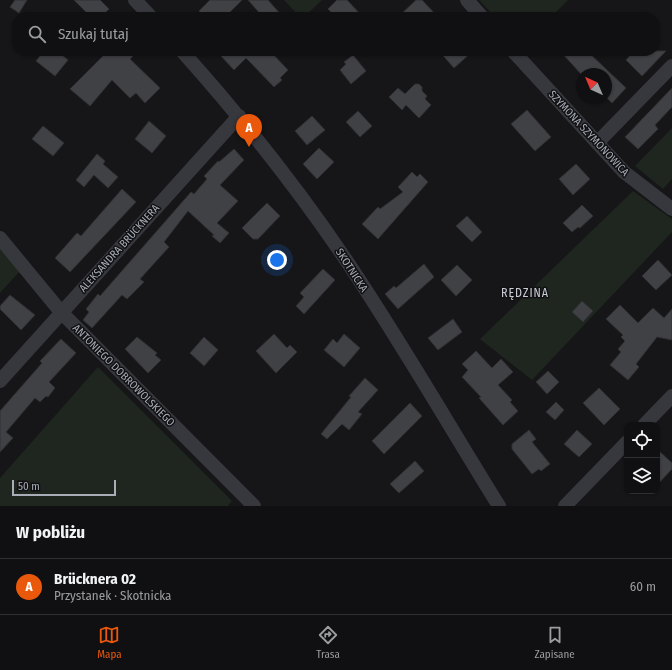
<!DOCTYPE html>
<html lang="pl">
<head>
<meta charset="utf-8">
<style>
  :root { --surface:#101012; --page:#19191b; --text:#f1f3f6; --muted:#9c9d9f; --line:#303032; --accent:#ea580c }
  body { margin:0; font-family:"Fira Sans Condensed",sans-serif; background:var(--page); color:var(--text) }
  .controls { position:absolute; right:12px; bottom:12px; display:grid; overflow:hidden; border-radius:8px; box-shadow:0 1px 3px #0004 }
  .controls button { width:36px; height:36px; display:grid; place-items:center; padding:0; border:0; border-bottom:1px solid var(--line); background:var(--surface); color:var(--text); font:20px sans-serif }
  .compass { position:absolute; left:576px; top:68px; width:36px; height:36px; border-radius:50%; background:var(--surface); box-shadow:0 1px 3px #0004; rotate:316deg }
  .scale { position:absolute; left:12px; bottom:10px; width:104px; box-sizing:border-box; padding-left:4px; border:2px solid #a8adb8; border-top:0; font-size:11px; line-height:14px; white-space:nowrap; color:#a8adb8; -webkit-text-stroke:3px #111113; paint-order:stroke }
  .you { position:absolute; left:277px; top:260px; width:14px; height:14px; margin:-10px; border:3px solid #fff; border-radius:50%; background:#1a73e8; box-shadow:0 0 0 6px #1a73e833 }
  .badge { display:grid; place-items:center; width:26px; height:26px; border-radius:50%; background:var(--accent); color:#fff; font-size:13px; font-weight:700 }
  .pin { position:absolute; translate:-50% -33px; filter:drop-shadow(0 1px 2px #0008) }
  .pin::after { content:''; position:absolute; top:21px; width:14px; height:12px; background:inherit; clip-path:polygon(0 0,100% 0,50% 100%) }
  .list { margin:0; padding:0; list-style:none }
  h2 { display:flex; justify-content:space-between; align-items:center; height:52px; margin:0; padding:0 16px; font-size:17px }
  h2 small { font-size:13px; font-weight:400; color:var(--muted) }
  .list li { display:grid; grid-template-columns:26px 1fr auto; gap:12px; align-items:center; box-sizing:border-box; height:56px; padding:0 16px; border-top:1px solid var(--line) }
  .list b { display:block; font-size:15px; white-space:nowrap }
  .list p { margin:0; font-size:13px; white-space:nowrap; color:var(--muted) }
  .list em { font-size:13px; font-style:normal; color:var(--muted) }
  .icon { flex:none; width:22px; height:22px; fill:none; stroke:currentColor; stroke-width:2; stroke-linecap:round; stroke-linejoin:round }
  .map { position:relative; flex:none; width:672px; height:506px; overflow:hidden }
  .search { position:absolute; background:var(--surface); box-shadow:0 1px 3px #0004; left:12px; right:12px; top:12px; height:44px; display:flex; align-items:center; gap:10px; box-sizing:border-box; padding:0 14px; border-radius:16px; color:var(--muted); font-size:15px }
  .sheet { height:108px; background:var(--surface) }
  nav { display:flex; justify-content:space-around; align-items:center; box-sizing:border-box; height:56px; border-top:1px solid var(--line); background:var(--surface); font-size:11px; color:var(--muted) }
  nav a { display:grid; justify-items:center; gap:2px }
  nav .on { color:var(--accent) }
  .map>svg:first-child { display:block }
  .green { fill:#1e261f }
  .building { fill:#404145; stroke:#303034 }
  .lines { fill:none; stroke-linecap:round; stroke-linejoin:round }
  .minor { stroke:#37383d; stroke-width:14 }
  .labels { text-anchor:middle; stroke-width:3; stroke-linejoin:round; paint-order:stroke }
  .street-label { font-size:11px; fill:#a8adb8; stroke:#111113 }
  .neighbourhood-label { font-size:12px; letter-spacing:1px; fill:#c9ccd4; stroke:#111113 }
</style>
</head>
<body>
<div class="map">
<svg width="672" height="506" viewBox="0 0 672 506">
  <rect width="100%" height="100%" fill="#161618"/>
  <path class="green" d="M284 0H322L304 17H300Z
    M479 0H568L551 17H495Z
    M672 128V179L663 189 635 166Z
    M633 191 672 219V232L532 380 480 339Z
    M0 247 20 271 0 293Z
    M98 367 232 501 228 506H0V478Z"/>
  <path class="building" d="M15 0H27L19 13 10 7Z
    M74 0H100L109 9 101 17H91Z
    M210 0H242L225 17H205L199 11Z
    M248 0H268L283 17H263Z
    M337 0H347L363 17H336L328 9Z
    M416 0H422L438 17H398Z
    M44 51H57L68 60 55 76 36 61Z
    M108 51H127L133 56 130 59 160 88 145 103 136 93 130 98 112 80 90 106 70 89Z
    M226 51H270L288 70 280 78 282 80 274 87 246 58 234 70 221 56Z
    M439 51H473L454 68Z
    M560 51H587L626 88 612 103 606 97V74H581Z
    M634 51H666L642 76 626 60Z
    M353 55 366 71 351 84 340 70 346 64 344 62Z
    M415 84H419L422 87V91L427 96 425 99 431 105 419 118 406 105 402 110 389 97 398 88 405 94Z
    M672 88V107L655 125 658 129 638 149 625 137Z
    M527 110 551 137 535 151 511 124Z
    M358 111 372 126 360 137 346 122Z
    M312 116 325 130 307 145 295 131Z
    M149 121 166 136 152 153 135 139Z
    M43 126 64 143 53 156 32 139Z
    M319 148 334 162 317 179 303 164Z
    M234 149 244 160 220 185 238 201 217 223 229 233 220 243 212 236 214 235 188 211 164 242 169 247 140 279 144 282 127 299 122 295 92 328 83 320 89 312 86 309 98 294 100 296 191 192 194 194 207 179 204 176 218 161 219 162Z
    M97 154 105 161 103 164 118 177 108 188 94 175 84 187 76 180Z
    M576 164 590 179 573 195 559 179Z
    M412 172 417 177 420 174 428 182 378 239 362 224 378 207 380 209 403 192 398 187Z
    M122 189 136 202 70 272 55 258 77 233 81 236Z
    M267 203 280 216 258 239H253L242 228Z
    M582 205 593 216 580 228 578 227 572 232 563 223Z
    M467 216 482 232 472 242 456 226Z
    M658 260 672 275 656 290 642 276Z
    M424 264 434 277 398 309 385 294 394 286 396 288Z
    M457 265 472 280 456 296 441 280Z
    M323 269 335 280 304 314 296 306 304 297 300 293Z
    M10 295 35 315 21 330 0 309V306Z
    M582 301 593 311 583 322 572 312Z
    M620 305 638 323 653 308 664 318 672 309V340L657 337 636 364 639 367 628 380 610 365 621 352 618 349 625 341 621 337 623 335 606 319Z
    M453 319 462 332 438 350 428 338Z
    M274 334 287 348 290 345 297 352 276 373 256 351Z
    M344 334 360 348 344 367 324 350 333 339 337 343Z
    M137 337 157 353 155 355 161 360 148 373 125 349Z
    M204 337 218 350 204 366 190 353Z
    M61 339 76 353 49 382 55 388 48 397 46 396 40 402 35 398 6 432 13 438 0 452V411L42 363 40 361Z
    M476 351 492 368 501 359 513 372 498 385 512 400 510 402 518 411 503 425 479 398 481 397 462 377 468 370 462 364Z
    M548 371 559 382 547 394 536 382Z
    M365 378 378 390 358 412 362 414 349 430 342 424 327 439 321 434 351 397 349 396Z
    M599 388 620 409 604 425 583 403Z
    M556 402 564 410 555 420 546 412Z
    M410 403 422 416 384 454 372 441Z
    M529 430 536 439 532 442 550 464 541 471 539 469 532 474 512 449V444Z
    M577 430 592 444 579 457 564 444Z
    M657 449 672 463V469L657 485Z
    M415 461 424 471 399 493 390 484Z"/>
  <g class="lines">
    <path class="minor" d="M135 0 151 17
      M467 0 482 17
      M182 51C241 117 296 186 346 260 400 340 448 424 499 506
      M513 51 624 172 672 209
      M597 143 672 66
      M0 238 61 312 254 506
      M0 381 239 116
      M644 425 672 396
      M565 506 627 442"/>
  </g>
  <g class="labels">
    <g class="street-label">
      <text transform="translate(589 133) rotate(47)" y="4">SZYMONA SZYMONOWICA</text>
      <text transform="translate(119 248) rotate(-48)" y="4">ALEKSANDRA BRÜCKNERA</text>
      <text transform="translate(352 270) rotate(57)" y="4">SKOTNICKA</text>
      <text transform="translate(124 375) rotate(45)" y="4">ANTONIEGO DOBROWOLSKIEGO</text>
    </g>
    <g class="neighbourhood-label">
      <text x="525" y="297">RĘDZINA</text>
    </g>
  </g>
</svg>
<div class="controls">
<button><svg class="icon" aria-label="locate" viewBox="0 0 24 24"><circle cx="12" cy="12" r="6"/><path d="M12 2v4M12 18v4M2 12h4M18 12h4"/></svg></button>
<button><svg class="icon" aria-label="layers" viewBox="0 0 24 24"><path d="M12 4l9 5-9 5-9-5zM3 14l9 5 9-5"/></svg></button>
</div>
<svg class="compass" viewBox="-18 -18 36 36"><path d="M0-13l5 13h-10z" fill="#e53935"/><path d="M0 13l5-13h-10z" fill="#9c9d9f"/></svg>
<div class="scale">50 m</div>
<div class="you"></div>
<div class="pin badge" style="left:249px;top:147px">A</div>
<div class="search"><svg class="icon" aria-label="search" viewBox="0 0 24 24"><circle cx="10" cy="10" r="6"/><path d="M15 15l6 6"/></svg>Szukaj tutaj</div>
</div>
<section class="sheet">
<h2>W pobliżu<small></small></h2>
<ul class="list">
<li><span class="badge">A</span><div><b>Brücknera 02</b><p>Przystanek · Skotnicka</p></div><em>60 m</em></li>
</ul>
</section>
<nav>
<a class="on"><svg class="icon" aria-label="map" viewBox="0 0 24 24"><path d="M3 6l6-2 6 2 6-2v14l-6 2-6-2-6 2zM9 4v14M15 6v14"/></svg>Mapa</a>
<a><svg class="icon" aria-label="directions" viewBox="0 0 24 24"><path d="M12 3l9 9-9 9-9-9zM9 14v-3h6M13 9l2 2-2 2"/></svg>Trasa</a>
<a><svg class="icon" aria-label="saved" viewBox="0 0 24 24"><path d="M7 4h10v16l-5-4-5 4z"/></svg>Zapisane</a>
</nav>
</body>
</html>
